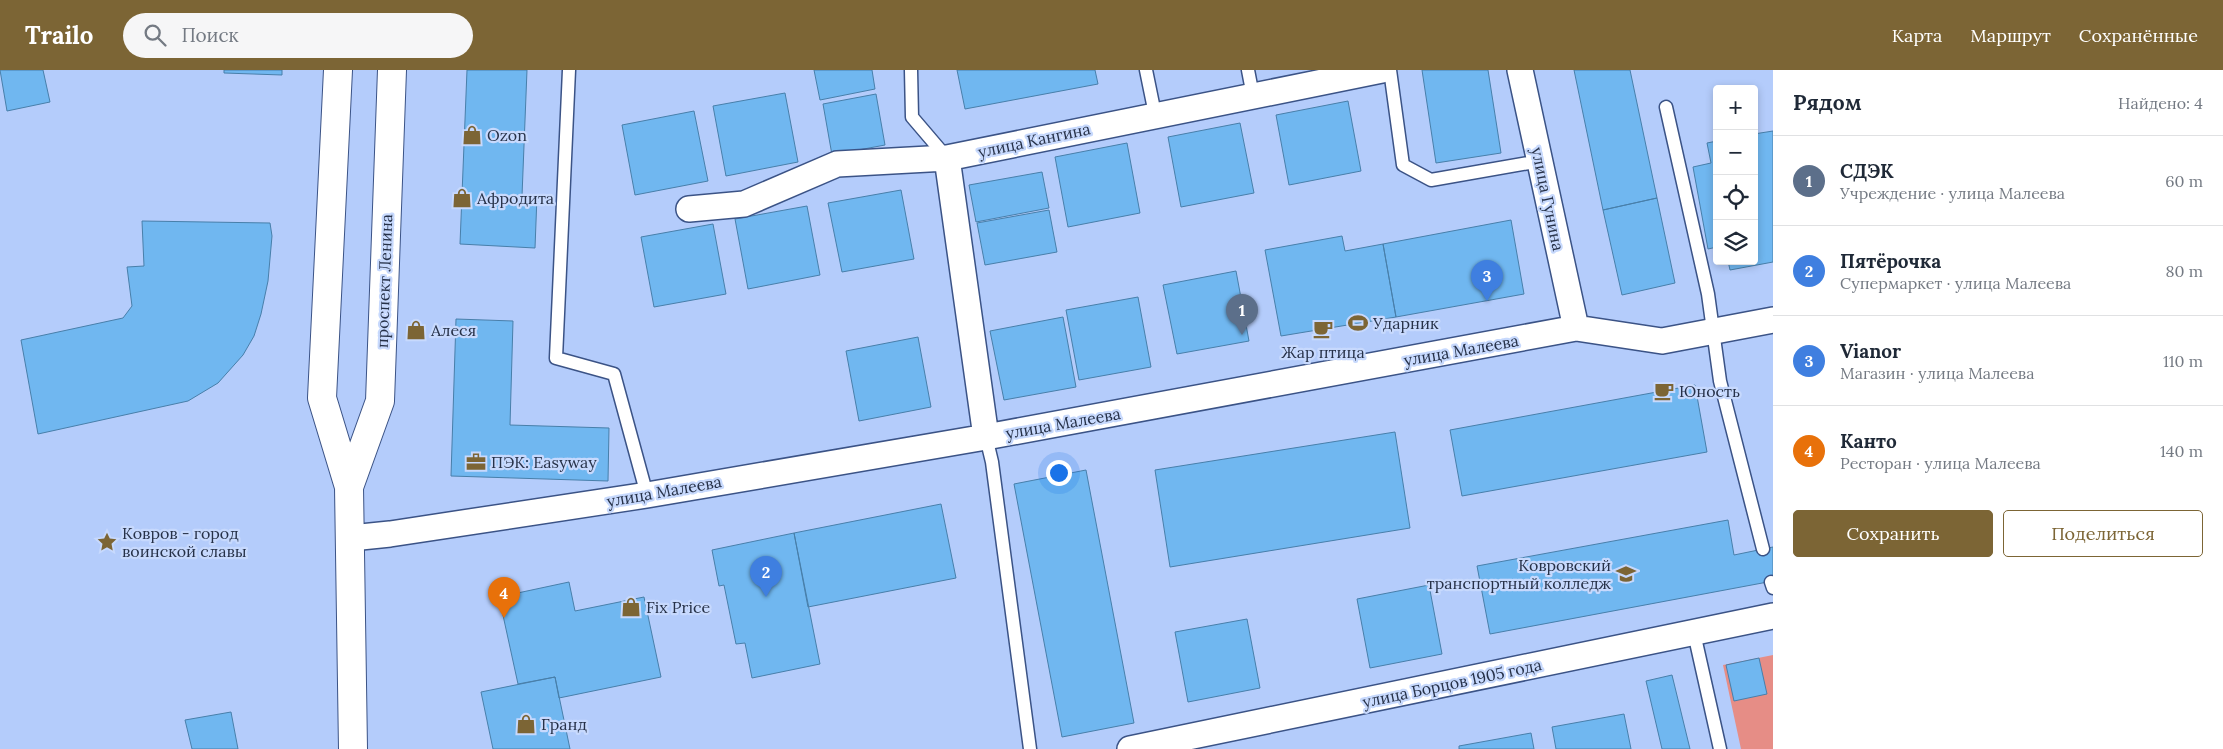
<!DOCTYPE html>
<html lang="ru">
<head>
<meta charset="utf-8">
<style>
  :root { --surface:#fff; --page:#f6f6f7; --text:#1f2937; --muted:#747a83; --line:#e0e1e3; --accent:#7c6535 }
  body { margin:0; font-family:Lora,serif; background:var(--page); color:var(--text) }
  .controls { position:absolute; right:15px; top:15px; display:grid; overflow:hidden; border-radius:5px; box-shadow:0 2px 8px #0003 }
  .controls button { width:45px; height:45px; display:grid; place-items:center; padding:0; border:0; border-bottom:1px solid var(--line); background:var(--surface); color:var(--text); font:25px sans-serif }
  .you { position:absolute; left:1058px; top:402px; width:18px; height:18px; margin:-12px; border:4px solid #fff; border-radius:50%; background:#1a73e8; box-shadow:0 0 0 8px #1a73e833 }
  .badge { display:grid; place-items:center; width:32px; height:32px; border-radius:50%; background:var(--accent); color:#fff; font-size:16px; font-weight:700 }
  .pin { position:absolute; translate:-50% -41px; filter:drop-shadow(0 1px 2px #0008) }
  .pin::after { content:''; position:absolute; top:26px; width:18px; height:15px; background:inherit; clip-path:polygon(0 0,100% 0,50% 100%) }
  .list { margin:0; padding:0; list-style:none }
  h2 { display:flex; justify-content:space-between; align-items:center; height:65px; margin:0; padding:0 20px; font-size:21px }
  h2 small { font-size:16px; font-weight:400; color:var(--muted) }
  .list li { display:grid; grid-template-columns:32px 1fr auto; gap:15px; align-items:center; box-sizing:border-box; height:90px; padding:0 20px; border-top:1px solid var(--line) }
  .list b { display:block; font-size:19px; white-space:nowrap }
  .list p { margin:0; font-size:16px; white-space:nowrap; color:var(--muted) }
  .list em { font-size:16px; font-style:normal; color:var(--muted) }
  .actions { display:flex; gap:10px; padding:15px 20px }
  .actions a { flex:1; padding:11px 0; border:1px solid var(--accent); border-radius:5px; text-align:center; font-size:18px; color:var(--accent) }
  .actions .main { background:var(--accent); color:#fff }
  .icon { flex:none; width:28px; height:28px; fill:none; stroke:currentColor; stroke-width:2; stroke-linecap:round; stroke-linejoin:round }
  .map { position:relative; flex:none; width:1773px; height:679px; overflow:hidden }
  header { display:flex; align-items:center; gap:30px; box-sizing:border-box; height:70px; padding:0 25px; background:var(--accent); color:#fff }
  header strong { font-size:24px }
  nav { display:flex; gap:28px; margin-inline-start:auto; font-size:18px }
  .search { width:350px; height:45px; background:var(--page); display:flex; align-items:center; gap:12px; box-sizing:border-box; padding:0 18px; border-radius:28px; color:var(--muted); font-size:19px }
  main { display:flex }
  aside { flex:1; background:var(--surface) }
  .map>svg:first-child { display:block }
  .green { fill:#e68d86 }
  .building { fill:#70b7f0; stroke:#487faa }
  .lines { fill:none; stroke-linecap:round; stroke-linejoin:round }
  .service-casing { stroke:#3b5386; stroke-width:15 }
  .minor-casing { stroke:#3b5386; stroke-width:28 }
  .secondary-casing { stroke:#3b5386; stroke-width:30 }
  .service { stroke:#fff; stroke-width:12 }
  .minor { stroke:#fff; stroke-width:25 }
  .secondary { stroke:#fff; stroke-width:28 }
  .labels { text-anchor:middle; stroke-width:4.5; stroke-linejoin:round; paint-order:stroke }
  .poi-label { font-size:16px; fill:#263148; stroke:#c7d9fd; text-anchor:start }
  .street-label { font-size:16px; fill:#263148; stroke:#c7d9fd }
</style>
</head>
<body>
<header>
<strong>Trailo</strong>
<div class="search"><svg class="icon" aria-label="search" viewBox="0 0 24 24"><circle cx="10" cy="10" r="6"/><path d="M15 15l6 6"/></svg>Поиск</div>
<nav><a>Карта</a><a>Маршрут</a><a>Сохранённые</a></nav>
</header>
<main>
<div class="map">
<svg width="1773" height="679" viewBox="0 0 1773 679">
  <rect width="100%" height="100%" fill="#b4ccfb"/>
  <path class="green" d="M1773 585V679H1741L1723 595Z"/>
  <path class="building" d="M0 0H43L50 32 7 41Z
    M224 0H282V5L224 3Z
    M467 0H527L522 126H537L535 178 460 174Z
    M814 0H872L875 19 820 30Z
    M957 0H1095L1098 14 965 39Z
    M1422 0H1488L1501 83 1436 93Z
    M1574 0H1630L1657 128 1603 140Z
    M785 23 798 92 726 106 713 36Z
    M876 24 885 75 832 85 823 34Z
    M1348 31 1361 101 1289 115 1276 45Z
    M694 41 708 111 635 125 622 55Z
    M1240 53 1254 123 1181 137 1168 67Z
    M1773 61V192L1730 200 1728 191H1754V64Z
    M1717 71V177L1708 179 1693 97 1711 93 1707 73Z
    M1127 73 1140 143 1068 157 1055 87Z
    M1042 102 1049 138 976 152 969 115Z
    M901 120 914 189 842 202 828 133Z
    M1657 128 1675 213 1622 225 1603 140Z
    M807 136 820 205 748 219 735 149Z
    M1049 140 1057 182 985 195 977 153Z
    M1511 150 1524 224 1396 247 1383 174Z
    M142 151 270 153 272 166 268 211 261 244 254 266 243 285 218 313 188 331 38 364 21 270 123 248 132 236 127 197 144 196Z
    M713 154 726 224 654 237 641 167Z
    M1342 166 1345 181 1383 174 1396 247 1281 266 1265 180Z
    M1236 201 1249 271 1177 284 1163 215Z
    M1138 227 1151 297 1079 310 1066 240Z
    M1063 247 1076 317 1004 330 990 261Z
    M456 249 513 251 510 355 609 358 608 411 451 406Z
    M918 267 931 337 859 351 846 281Z
    M1695 315 1707 382 1462 426 1450 360Z
    M1395 362 1410 458 1170 497 1155 400Z
    M1086 400 1134 653 1062 667 1014 414Z
    M941 434 956 508 808 537 794 463Z
    M1728 450 1734 485 1773 477V511L1490 564 1477 496Z
    M794 463 820 594 752 608 745 573 736 574 724 515 719 516 712 480Z
    M569 512 575 541 644 527 661 607 559 628 555 607 518 614 499 527Z
    M1429 515 1442 584 1370 598 1357 529Z
    M1247 549 1260 618 1188 632 1175 562Z
    M1759 588 1767 624 1734 631 1726 595Z
    M1672 605 1690 679H1662L1646 611Z
    M555 607 570 679H493L481 622Z
    M231 642 238 679H192L185 650Z
    M1624 644 1631 679H1556L1552 657Z
    M1531 663 1534 679H1459V676Z"/>
  <g class="lines">
    <defs>
      <path id="service" d="M569 0 556 288 614 304 647 425
        M911 0 912 47 947 88
        M1146 0 1155 44
        M1248 0 1253 26
        M1390 0 1403 95 1431 110 1540 91
        M1666 37 1708 224 1720 311 1763 479
        M986 367 992 392 1030 679
        M1771 512 1773 518
        M1694 563 1720 679"/>
      <path id="minor" d="M1520 0 1576 258
        M947 88 986 367
        M689 139 744 134 837 94 947 88 1382 0
        M351 468 390 464 647 425 986 367 1576 258 1662 271 1773 250
        M1130 679 1773 546"/>
      <path id="secondary" d="M338 0 322 328 349 417 353 679
        M349 417 380 331 392 0"/>
    </defs>
    <use href="#service" class="service-casing"/>
    <use href="#minor" class="minor-casing"/>
    <use href="#secondary" class="secondary-casing"/>
    <use href="#service" class="service"/>
    <use href="#minor" class="minor"/>
    <use href="#secondary" class="secondary"/>
  </g>
  <defs>
    <symbol id="shop-bare" viewBox="-9 -9 18 18"><path d="M-5-2.5h2.3a2.7 3.5 0 0 1 5.4 0H5L5.5 6h-11ZM-1.5-2.5h3a1.5 2.3 0 0 0-3 0Z" fill="#7c6535" stroke="#c7d9fd" stroke-width="2.5" paint-order="stroke"/></symbol>
    <symbol id="stadium-bare" viewBox="-9 -9 18 18"><path d="M0-5a6.5 5 0 1 0 0 10a6.5 5 0 1 0 0-10ZM-3.5-1.8h7v3.6h-7Z" fill="#7c6535" stroke="#c7d9fd" stroke-width="2.5" paint-order="stroke"/></symbol>
    <symbol id="cafe-bare" viewBox="-9 -9 18 18"><path d="M-5.5-4.5H6V0H3Q3 3.5 0 3.5H-2.5Q-5.5 3.5-5.5 0ZM3-3.2v2h1.7v-2ZM-6 4.5H4V6H-6Z" fill="#7c6535" stroke="#c7d9fd" stroke-width="2.5" paint-order="stroke"/></symbol>
    <symbol id="office-bare" viewBox="-9 -9 18 18"><path d="M-6-3h4V-5.5h4V-3h4V5H-6ZM-1-4.5V-3h2v-1.5ZM-6 0V1H6V0Z" fill="#7c6535" stroke="#c7d9fd" stroke-width="2.5" paint-order="stroke"/></symbol>
    <symbol id="sight-bare" viewBox="-9 -9 18 18"><path d="M0-6L1.8-2.2L6-1.7L2.9 1.2L3.7 5.4L0 3.3L-3.7 5.4L-2.9 1.2L-6-1.7L-1.8-2.2Z" fill="#7c6535" stroke="#c7d9fd" stroke-width="2.5" paint-order="stroke"/></symbol>
    <symbol id="university-bare" viewBox="-9 -9 18 18"><path d="M0-5L7-2L0 1L-7-2ZM-4 1L0 2.5L4 1V4Q0 6-4 4Z" fill="#7c6535" stroke="#c7d9fd" stroke-width="2.5" paint-order="stroke"/></symbol>
  </defs>
  <g fill-rule="evenodd">
    <use href="#shop-bare" x="458" y="51" width="28" height="28"/>
    <use href="#shop-bare" x="448" y="114" width="28" height="28"/>
    <use href="#stadium-bare" x="1344" y="239" width="28" height="28"/>
    <use href="#cafe-bare" x="1309" y="245" width="28" height="28"/>
    <use href="#shop-bare" x="402" y="246" width="28" height="28"/>
    <use href="#cafe-bare" x="1650" y="307" width="28" height="28"/>
    <use href="#office-bare" x="462" y="378" width="28" height="28"/>
    <use href="#sight-bare" x="93" y="458" width="28" height="28"/>
    <use href="#university-bare" x="1612" y="490" width="28" height="28"/>
    <use href="#shop-bare" x="617" y="523" width="28" height="28"/>
    <use href="#shop-bare" x="512" y="640" width="28" height="28"/>
  </g>
  <g class="labels">
    <g class="poi-label">
      <text x="487" y="71">Ozon</text>
      <text x="477" y="134">Афродита</text>
      <text x="1373" y="259">Ударник</text>
      <text x="431" y="266">Алеся</text>
      <text x="1323" y="288" text-anchor="middle">Жар птица</text>
      <text x="1679" y="327">Юность</text>
      <text x="491" y="398">ПЭК: Easyway</text>
      <text x="122" y="469">Ковров - город<tspan x="122" dy="18">воинской славы</tspan></text>
      <text x="1611" y="501" text-anchor="end">Ковровский<tspan x="1611" dy="18">транспортный колледж</tspan></text>
      <text x="646" y="543">Fix Price</text>
      <text x="541" y="660">Гранд</text>
    </g>
    <g class="street-label">
      <text transform="translate(1034 70) rotate(-12)" y="6">улица Кангина</text>
      <text transform="translate(1548 129) rotate(78)" y="6">улица Гунина</text>
      <text transform="translate(384 211) rotate(-88)" y="6">проспект Ленина</text>
      <text transform="translate(1461 280) rotate(-10)" y="6">улица Малеева</text>
      <text transform="translate(1063 353) rotate(-10)" y="6">улица Малеева</text>
      <text transform="translate(664 421) rotate(-10)" y="6">улица Малеева</text>
      <text transform="translate(1452 613) rotate(-12)" y="6">улица Борцов 1905 года</text>
    </g>
  </g>
</svg>
<div class="controls">
<button>+</button>
<button>−</button>
<button><svg class="icon" aria-label="locate" viewBox="0 0 24 24"><circle cx="12" cy="12" r="6"/><path d="M12 2v4M12 18v4M2 12h4M18 12h4"/></svg></button>
<button><svg class="icon" aria-label="layers" viewBox="0 0 24 24"><path d="M12 4l9 5-9 5-9-5zM3 14l9 5 9-5"/></svg></button>
</div>
<div class="you"></div>
<div class="pin badge" style="left:1242px;top:265px;background:#5c6f8a">1</div>
<div class="pin badge" style="left:766px;top:527px;background:#3f7fe0">2</div>
<div class="pin badge" style="left:1487px;top:231px;background:#3f7fe0">3</div>
<div class="pin badge" style="left:504px;top:548px;background:#e8710a">4</div>
</div>
<aside>
<h2>Рядом<small>Найдено: 4</small></h2>
<ul class="list">
<li><span class="badge" style="background:#5c6f8a">1</span><div><b>СДЭК</b><p>Учреждение · улица Малеева</p></div><em>60 m</em></li>
<li><span class="badge" style="background:#3f7fe0">2</span><div><b>Пятёрочка</b><p>Супермаркет · улица Малеева</p></div><em>80 m</em></li>
<li><span class="badge" style="background:#3f7fe0">3</span><div><b>Vianor</b><p>Магазин · улица Малеева</p></div><em>110 m</em></li>
<li><span class="badge" style="background:#e8710a">4</span><div><b>Канто</b><p>Ресторан · улица Малеева</p></div><em>140 m</em></li>
</ul>
<div class="actions"><a class="main">Сохранить</a><a>Поделиться</a></div>
</aside>
</main>
</body>
</html>
